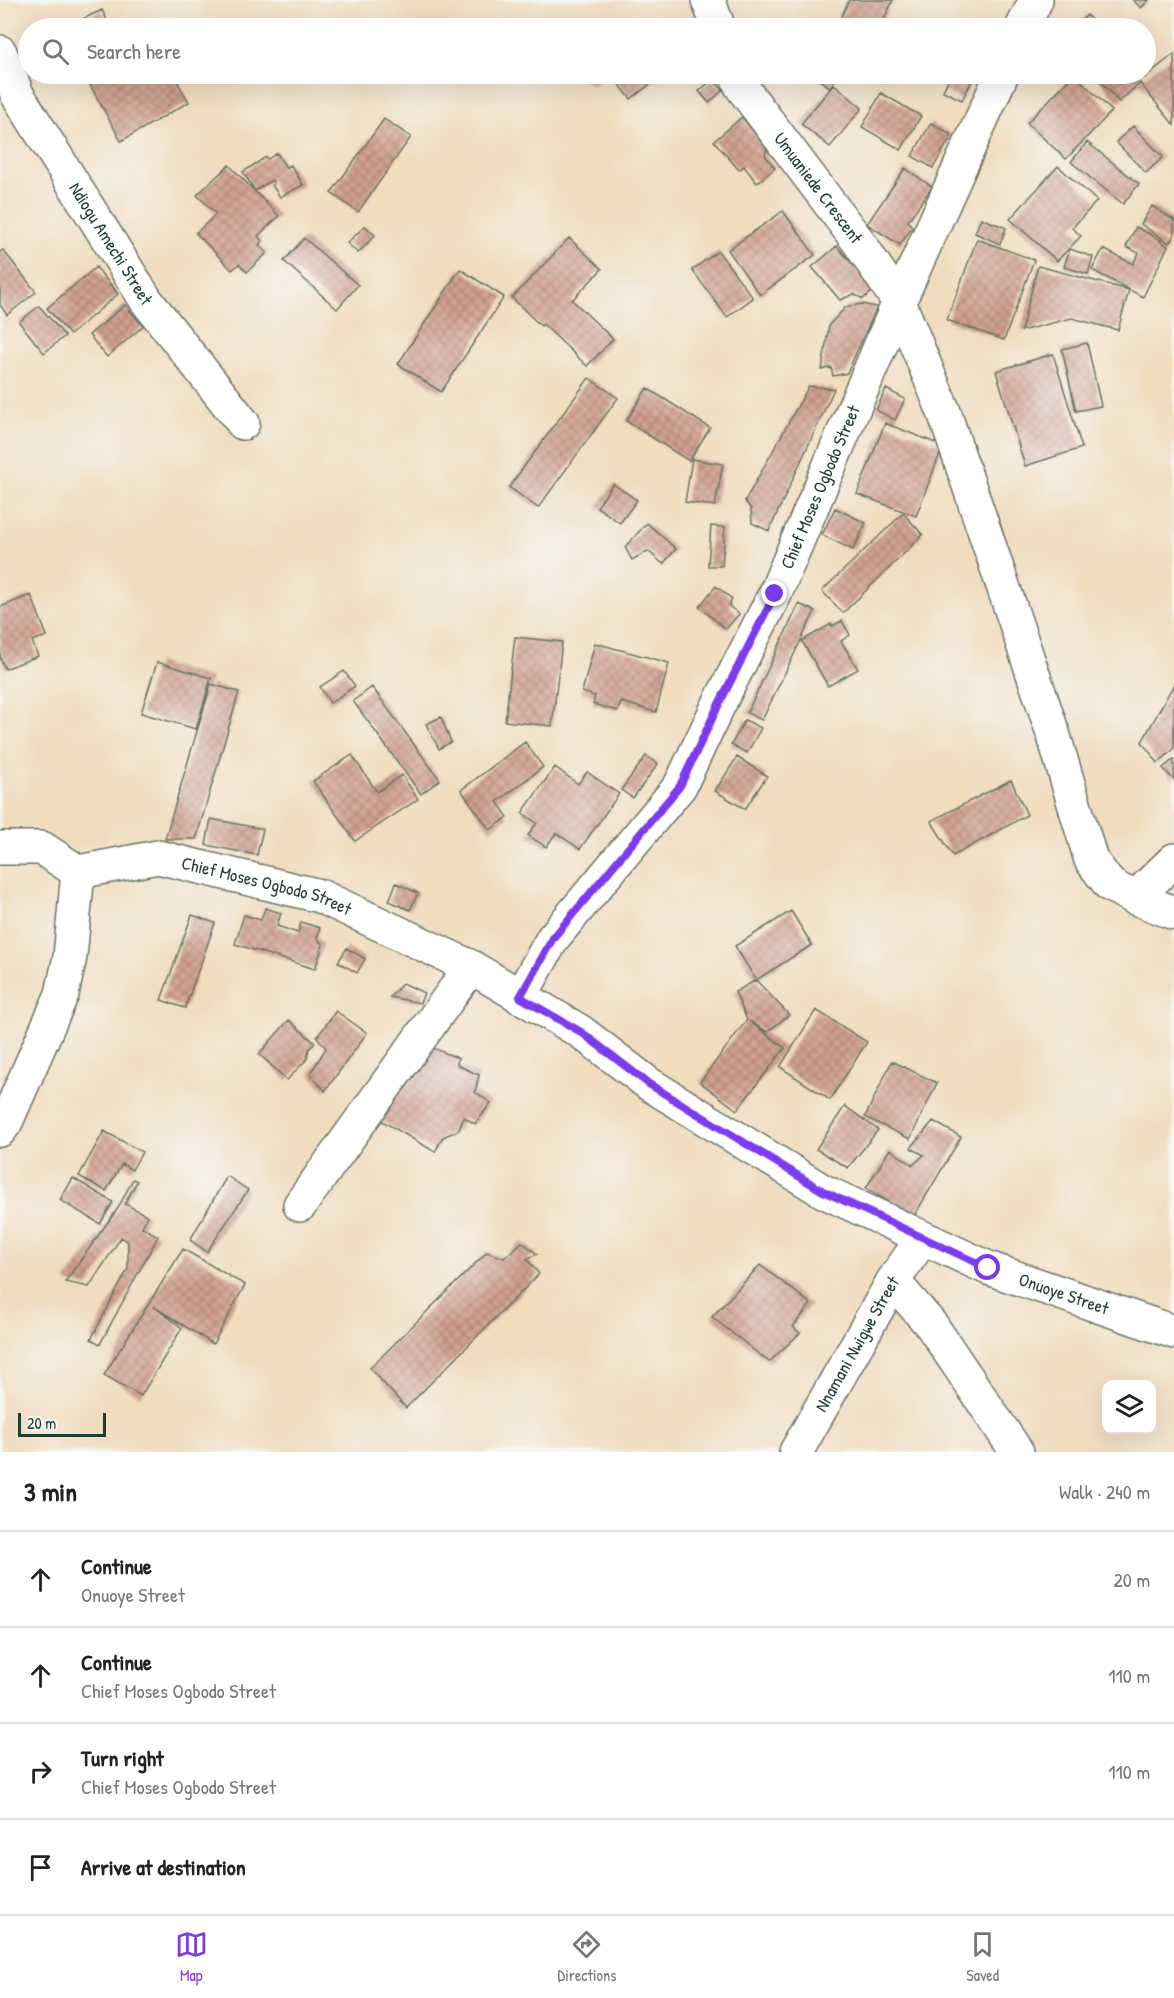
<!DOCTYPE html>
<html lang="en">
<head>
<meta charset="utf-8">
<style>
  :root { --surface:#fff; --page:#f6f6f6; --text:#222; --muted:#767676; --line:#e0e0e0; --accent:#7c3aed }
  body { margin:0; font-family:"Patrick Hand",sans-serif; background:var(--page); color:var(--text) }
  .controls { position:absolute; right:18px; bottom:18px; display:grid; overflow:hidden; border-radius:12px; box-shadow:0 6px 24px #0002 }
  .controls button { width:54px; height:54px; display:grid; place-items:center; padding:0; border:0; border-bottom:2px solid var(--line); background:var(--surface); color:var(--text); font:30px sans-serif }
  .scale { position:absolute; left:18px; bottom:15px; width:88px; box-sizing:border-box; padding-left:6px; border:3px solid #1f3d34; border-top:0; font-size:16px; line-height:21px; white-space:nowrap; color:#1f3d34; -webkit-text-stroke:4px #f6f6f2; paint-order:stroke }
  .stop { position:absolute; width:18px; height:18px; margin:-14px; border:4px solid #7c3aed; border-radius:50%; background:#fff }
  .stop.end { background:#7c3aed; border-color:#fff; box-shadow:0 2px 6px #0008 }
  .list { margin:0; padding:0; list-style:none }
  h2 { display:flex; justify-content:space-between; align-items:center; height:78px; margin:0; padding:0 24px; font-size:26px }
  h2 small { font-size:20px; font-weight:400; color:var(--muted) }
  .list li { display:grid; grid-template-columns:39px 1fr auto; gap:18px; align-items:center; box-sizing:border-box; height:96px; padding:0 24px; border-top:2px solid var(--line) }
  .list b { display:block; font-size:22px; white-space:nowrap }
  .list p { margin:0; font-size:20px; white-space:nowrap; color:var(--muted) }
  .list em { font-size:20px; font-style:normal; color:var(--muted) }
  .icon { flex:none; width:33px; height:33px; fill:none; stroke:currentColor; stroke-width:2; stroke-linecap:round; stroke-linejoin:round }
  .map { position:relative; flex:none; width:1174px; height:1452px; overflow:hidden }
  .search { position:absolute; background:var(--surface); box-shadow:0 6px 24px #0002; left:18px; right:18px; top:18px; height:66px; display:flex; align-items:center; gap:15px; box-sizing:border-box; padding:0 21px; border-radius:33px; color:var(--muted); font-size:22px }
  .sheet { height:462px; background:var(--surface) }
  nav { display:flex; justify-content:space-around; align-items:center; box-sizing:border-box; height:84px; border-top:2px solid var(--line); background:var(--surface); font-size:16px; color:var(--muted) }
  nav a { display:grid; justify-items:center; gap:3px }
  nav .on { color:var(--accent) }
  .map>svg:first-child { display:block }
  .building { fill:url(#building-cross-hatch) }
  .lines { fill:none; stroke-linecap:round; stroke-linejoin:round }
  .minor-casing { stroke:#687564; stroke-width:36 }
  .minor { stroke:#fff; stroke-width:33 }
  .route { stroke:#7c3aed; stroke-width:8 }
  .labels { text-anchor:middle; stroke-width:4.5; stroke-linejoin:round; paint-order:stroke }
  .street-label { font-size:18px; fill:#1f3d34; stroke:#f6f6f2 }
</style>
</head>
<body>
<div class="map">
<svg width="1174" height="1452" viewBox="0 0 1174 1452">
  <defs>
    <pattern id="building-cross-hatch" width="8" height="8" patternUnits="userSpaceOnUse" patternTransform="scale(1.5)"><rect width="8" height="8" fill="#d2a191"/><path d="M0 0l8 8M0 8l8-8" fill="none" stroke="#aa8477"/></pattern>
  </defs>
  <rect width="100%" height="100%" fill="#f6f6f2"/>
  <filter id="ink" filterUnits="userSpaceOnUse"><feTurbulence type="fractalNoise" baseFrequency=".0167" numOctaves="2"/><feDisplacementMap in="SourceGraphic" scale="12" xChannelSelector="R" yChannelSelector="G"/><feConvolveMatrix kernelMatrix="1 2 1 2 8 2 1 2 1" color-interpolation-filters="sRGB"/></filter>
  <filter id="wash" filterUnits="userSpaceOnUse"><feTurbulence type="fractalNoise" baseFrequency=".008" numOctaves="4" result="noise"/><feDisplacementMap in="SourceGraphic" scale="24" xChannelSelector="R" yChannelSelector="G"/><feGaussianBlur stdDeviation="1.35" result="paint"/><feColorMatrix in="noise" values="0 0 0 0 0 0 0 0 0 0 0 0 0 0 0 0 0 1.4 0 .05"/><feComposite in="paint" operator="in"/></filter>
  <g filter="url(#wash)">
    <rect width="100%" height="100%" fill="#f1dcbe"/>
    <g id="blocks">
      <path class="building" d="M849 0H893L880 28H836Z
        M1133 0H1149L1141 8Z
        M102 10 111 28H63Z
        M1087 15 1099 28H1073Z
        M1174 54V125L1140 83 1119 102 1094 74H1140L1144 78Z
        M102 74H173L189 102 121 141 88 81Z
        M581 74H608L591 86Z
        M619 74H663L631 99 614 78Z
        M818 74H839L830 87 816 78Z
        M951 74H957L972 81 962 100 943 91Z
        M1074 74 1112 111 1066 159 1027 123Z
        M713 79 723 90 709 103 699 91Z
        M834 84 862 108 830 147 801 124Z
        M881 93 921 116 901 150 862 127Z
        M742 117 767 149 765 155 775 168 757 183 744 166 739 170 714 141Z
        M384 119 411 137 358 212 331 193Z
        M931 123 952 135 933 168 912 156Z
        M1133 126 1163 157 1146 173 1116 142Z
        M1087 142 1139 184 1123 204 1071 162Z
        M277 153 286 168 291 165 303 185 280 197 272 185 274 184 272 180 255 191 243 172 266 157 268 159Z
        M229 165 279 216 258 236 262 241 259 245 267 253 247 272 239 264 232 270 196 233 216 214 197 195Z
        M1058 166 1097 201 1072 228 1081 236 1057 261 1010 219Z
        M905 168 932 187 908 221 912 227 900 245 867 224Z
        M1152 206 1174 220V236L1169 243 1141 224Z
        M783 211 815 255 760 295 728 250Z
        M981 218 1006 228 1000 244 975 233Z
        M365 226 375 235 358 253 347 243Z
        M1136 227 1161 240 1160 241 1168 246 1143 297 1092 270 1103 249 1133 264 1139 253 1126 247Z
        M304 238 358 285 337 309 284 261Z
        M569 238 602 269 572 300 613 339 587 366 543 324 541 326 512 298Z
        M977 239 1034 260 1004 340 947 320Z
        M837 246 874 290 863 299 854 294 840 300 812 267Z
        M1070 249 1093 257 1088 274 1064 267Z
        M3 250 36 292 7 315 0 305V252Z
        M718 251 753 298 727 317 692 270Z
        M1038 266 1129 290 1118 330 1072 318 1021 331Z
        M96 267 118 294 70 335 47 308Z
        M460 269 504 297 441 392 398 364Z
        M861 304 877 307 847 373 833 376 831 367 822 370 829 325 846 307Z
        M125 305 143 326 107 357 89 335Z
        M39 306 65 336 44 353 19 322Z
        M1087 343 1101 406 1076 411 1062 349Z
        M1053 354 1082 448 1025 466 996 371Z
        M589 378 618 398 538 508 509 487Z
        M809 386 834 389 769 531 752 523 751 509 745 501Z
        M647 388 710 428 689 461 626 421Z
        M886 389 905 399 895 420 876 410Z
        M885 423 943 446 916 516 857 494Z
        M692 459 723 464 715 506 685 502Z
        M613 484 637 500 620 523 597 507Z
        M835 508 866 523 853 550 822 535Z
        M903 513 923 535 843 613 822 591Z
        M647 523 676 549 663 564 648 551 632 560 625 547Z
        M711 526 725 527 722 566H708Z
        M716 586 732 599 729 606 739 614 726 629 699 607Z
        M31 595 47 636 32 641 38 656 5 669 0 657V607Z
        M799 604 815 611 762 720 747 713Z
        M842 621 850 635 841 641 858 669 828 686 802 641 831 624 832 626Z
        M515 637 562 642 552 726 505 721Z
        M595 643 669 663 656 712 621 702 618 711 593 704 595 696 582 692Z
        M157 662 211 678 196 729 141 713Z
        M344 671 355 686 330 703 320 687Z
        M211 684 239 692 196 839H165Z
        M1174 684V749L1158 763 1142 742Z
        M372 687 440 780 421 794 353 701Z
        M441 717 451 742 439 749 426 724Z
        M745 720 761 728 747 753 731 745Z
        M525 742 543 767 497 802 508 817 490 830 461 790Z
        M352 755 377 792 402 775 418 799 355 841 313 781Z
        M646 756 658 764 633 798 621 790Z
        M737 757 767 776 745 809 715 791Z
        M1174 759V780L1163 768Z
        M555 767 578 784 587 772 619 794 580 849 556 833 546 847 528 835 537 823 522 813Z
        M1011 780 1027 815 953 856 931 821Z
        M211 819 263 829 257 855 206 845Z
        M396 883 418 893 410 910 389 901Z
        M265 908 281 913 277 926 298 933 301 922 320 928 317 938 323 945 315 969 235 944 244 915 261 920Z
        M791 911 812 945 756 980 735 946Z
        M192 915 215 923 185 1008 161 1000Z
        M347 948 365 959 357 973 338 962Z
        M756 980 789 1015 767 1032 749 1021 785 1048 737 1110 700 1082 747 1020 735 992Z
        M403 983 424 993 420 1003 390 997Z
        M816 1010 867 1042 830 1100 780 1067Z
        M336 1011 367 1033 325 1091 310 1074 326 1048 317 1037Z
        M289 1020 315 1043 309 1049 307 1059 287 1080 259 1054Z
        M423 1044 458 1058 457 1065 479 1075 475 1092 491 1103 475 1124 464 1117 459 1130 443 1137 435 1152 377 1118Z
        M892 1061 937 1083 910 1139 865 1117Z
        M845 1106 878 1130 848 1168 816 1149Z
        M933 1121 961 1137 913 1218 866 1188 890 1149 913 1165 924 1155 911 1148Z
        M104 1131 142 1152 132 1170 122 1164 106 1191 79 1176Z
        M227 1176 248 1190 207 1252 190 1240Z
        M73 1178 113 1202 100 1224 60 1200Z
        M133 1179 137 1181 125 1204 148 1216 142 1227 158 1236 100 1344 91 1339 128 1269V1242L121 1237 89 1287 65 1282 118 1208Z
        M522 1242 537 1254 527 1259 539 1274 406 1408 370 1368 487 1252 504 1258Z
        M183 1249 245 1285 213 1344 153 1306 182 1328 141 1396 104 1375Z
        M760 1265 811 1304 793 1327 800 1333 769 1362 712 1317Z"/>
    </g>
  </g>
  <g filter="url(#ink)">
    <use href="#blocks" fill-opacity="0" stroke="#687564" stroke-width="1.5"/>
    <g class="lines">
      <defs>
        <g id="minor">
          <path d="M708 0 719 28"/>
          <path d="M1022 28 1036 0"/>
          <path id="s1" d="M0 52 17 94 146 300 243 423"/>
          <path id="s2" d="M736 74 741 86 858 241 899 302 944 412 1053 733 1091 860 1110 885 1135 898 1174 913"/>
          <path id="s3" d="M0 848H42L78 872 158 857 320 896 471 967 581 1032 649 1084 823 1191 988 1268 1174 1332"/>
          <path d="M1135 898 1174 860"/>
          <path id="s4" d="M520 997 553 938 680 786 719 704 775 594 899 302 1002 74"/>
          <path d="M0 1130 6 1122 62 994 70 957 78 872"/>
          <path d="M300 1205 471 967"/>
          <path d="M893 1281 932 1326 1017 1452"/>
          <path id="s5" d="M796 1452 893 1281 922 1239"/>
        </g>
      </defs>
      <use href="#minor" class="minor-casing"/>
      <use href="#minor" class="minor"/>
    </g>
  </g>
  <g class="lines" filter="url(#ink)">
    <path class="route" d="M775 594 719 704 680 786 553 938 520 997 581 1032 649 1084 823 1191 988 1268"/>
  </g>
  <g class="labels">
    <g class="street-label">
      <text dy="6" stroke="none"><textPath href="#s2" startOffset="141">Umuaniede Crescent</textPath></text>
      <text dy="6" stroke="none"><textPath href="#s1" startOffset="222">Ndiogu Amechi Street</textPath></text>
      <text dy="6" stroke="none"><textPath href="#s4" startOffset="596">Chief Moses Ogbodo Street</textPath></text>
      <text dy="6" stroke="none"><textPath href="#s3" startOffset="279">Chief Moses Ogbodo Street</textPath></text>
      <text dy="6" stroke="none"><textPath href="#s3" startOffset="1180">Onuoye Street</textPath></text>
      <text dy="6" stroke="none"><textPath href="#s5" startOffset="124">Nnamani Nwigwe Street</textPath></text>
    </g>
  </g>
</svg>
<div class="controls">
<button><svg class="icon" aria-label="layers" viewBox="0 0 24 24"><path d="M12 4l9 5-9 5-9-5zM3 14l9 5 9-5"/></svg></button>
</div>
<div class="scale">20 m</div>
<div class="stop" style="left:988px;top:1268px"></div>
<div class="stop end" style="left:775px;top:594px"></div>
<div class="search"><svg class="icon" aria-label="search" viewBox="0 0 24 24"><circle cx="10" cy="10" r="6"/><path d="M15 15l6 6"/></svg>Search here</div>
</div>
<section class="sheet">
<h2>3 min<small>Walk · 240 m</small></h2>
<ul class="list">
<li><svg class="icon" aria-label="ahead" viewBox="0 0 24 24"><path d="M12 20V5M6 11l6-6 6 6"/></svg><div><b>Continue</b><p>Onuoye Street</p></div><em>20 m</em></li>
<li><svg class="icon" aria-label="ahead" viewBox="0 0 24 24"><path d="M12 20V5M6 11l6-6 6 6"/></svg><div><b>Continue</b><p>Chief Moses Ogbodo Street</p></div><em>110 m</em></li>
<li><svg class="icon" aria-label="right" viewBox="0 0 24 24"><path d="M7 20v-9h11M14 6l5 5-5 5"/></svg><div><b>Turn right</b><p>Chief Moses Ogbodo Street</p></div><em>110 m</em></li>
<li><svg class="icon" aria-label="arrive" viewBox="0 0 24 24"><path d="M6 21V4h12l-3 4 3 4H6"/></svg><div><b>Arrive at destination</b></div></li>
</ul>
</section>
<nav>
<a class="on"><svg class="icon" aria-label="map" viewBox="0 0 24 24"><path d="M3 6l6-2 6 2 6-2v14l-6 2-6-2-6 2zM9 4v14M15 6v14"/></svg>Map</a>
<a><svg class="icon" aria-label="directions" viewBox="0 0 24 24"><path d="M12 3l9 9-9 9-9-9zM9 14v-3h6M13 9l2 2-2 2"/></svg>Directions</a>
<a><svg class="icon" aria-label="saved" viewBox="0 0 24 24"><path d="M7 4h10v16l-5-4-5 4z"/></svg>Saved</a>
</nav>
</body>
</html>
